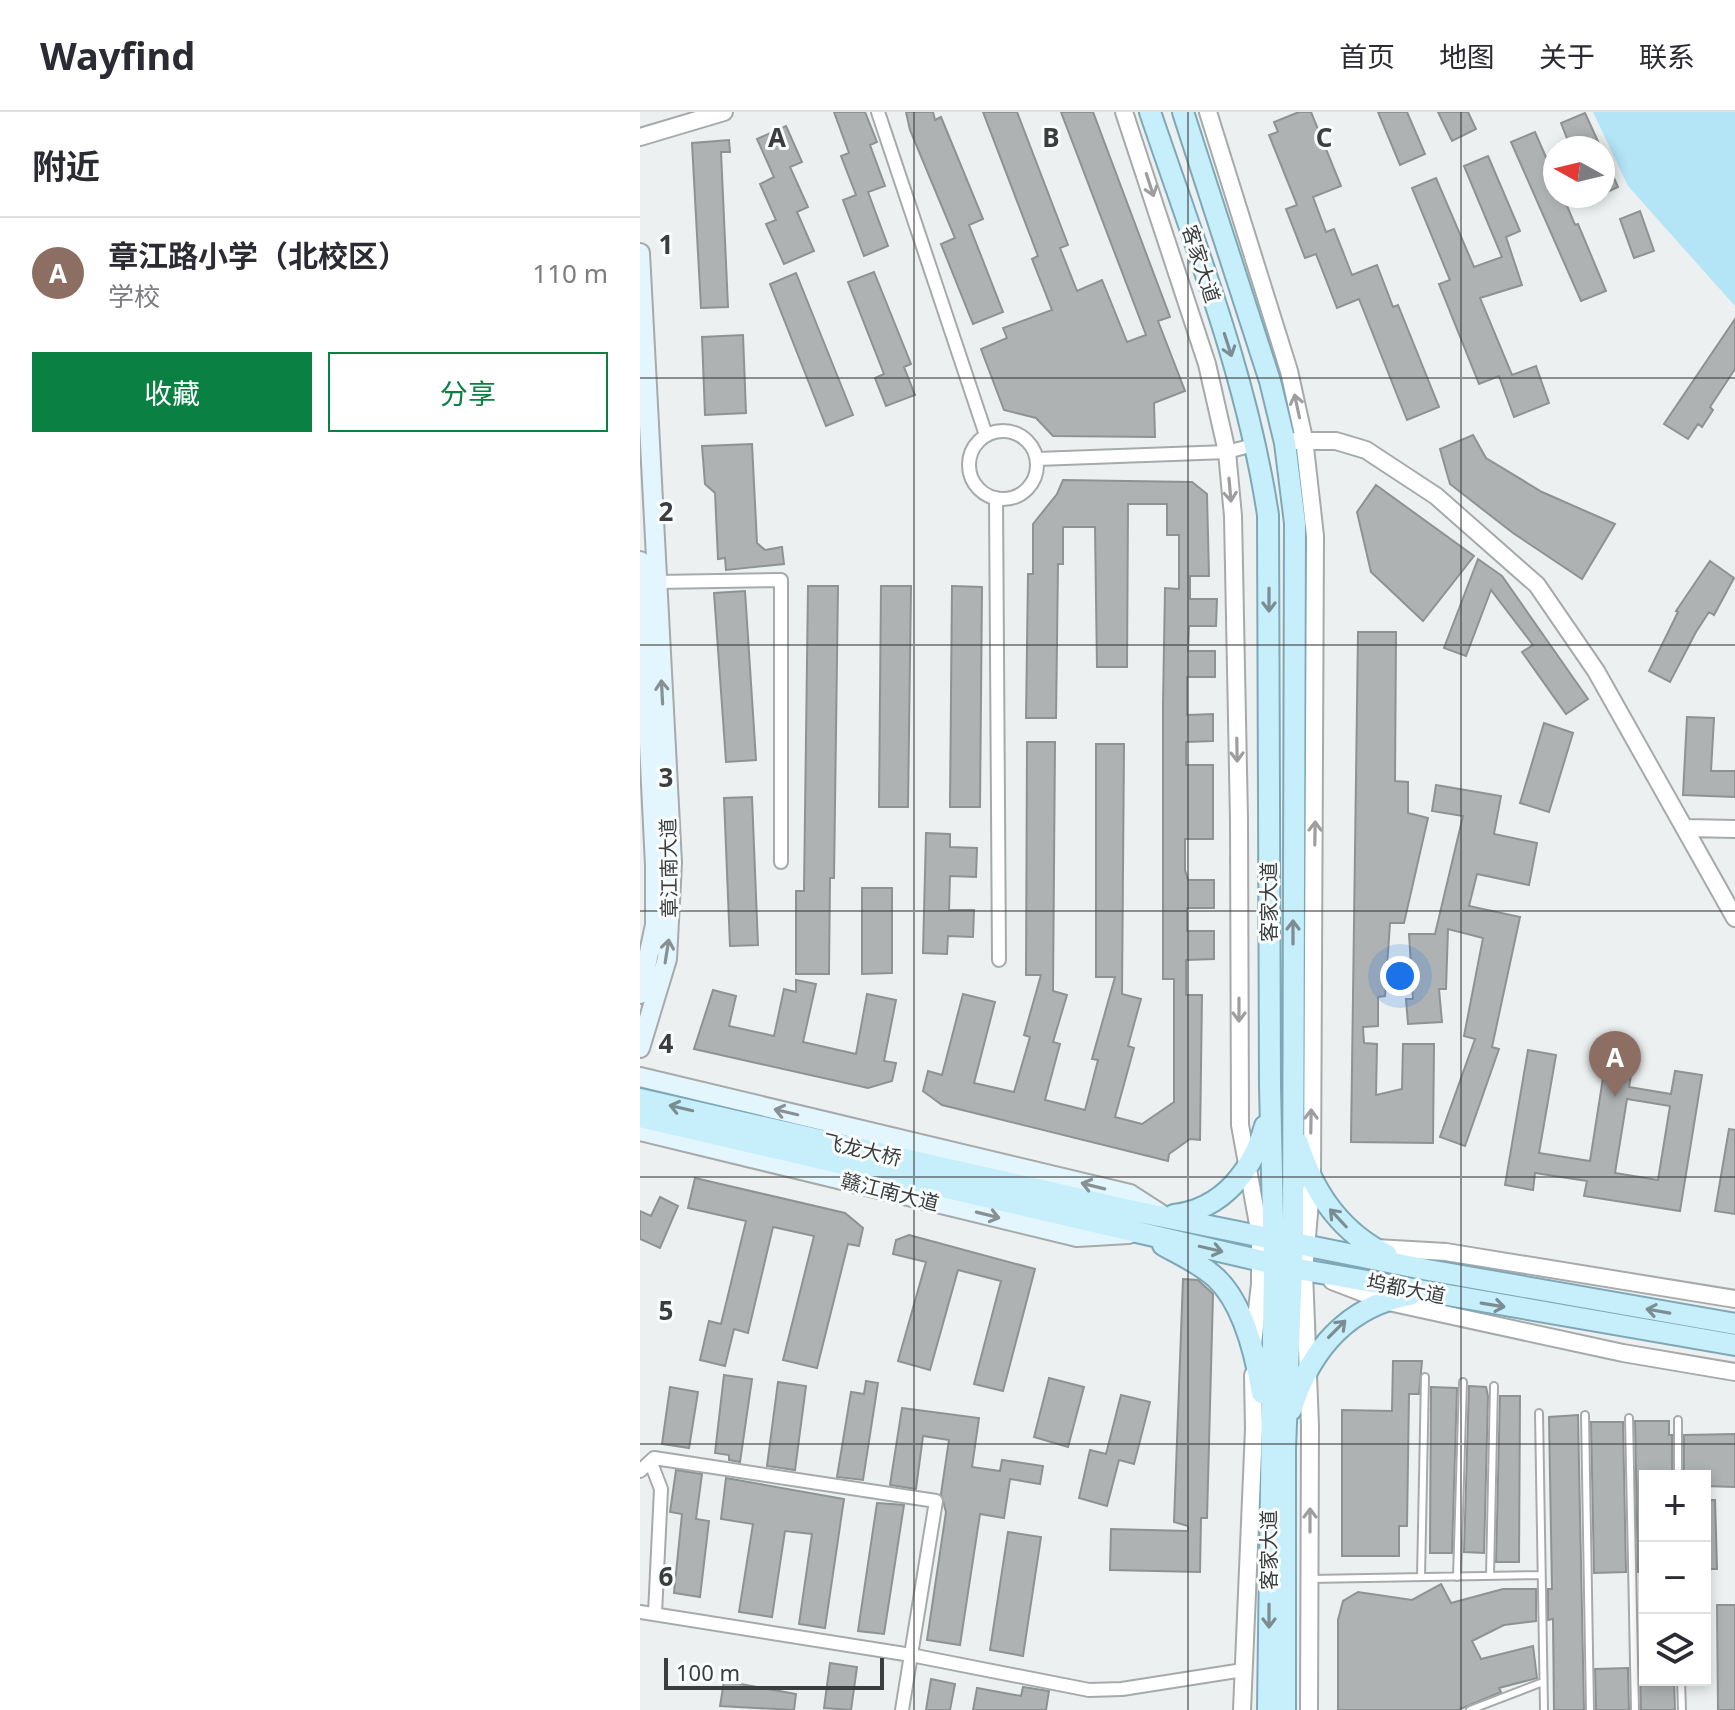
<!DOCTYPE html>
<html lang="zh">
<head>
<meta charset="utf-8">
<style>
  :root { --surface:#fff; --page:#f7f7f7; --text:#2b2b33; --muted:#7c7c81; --line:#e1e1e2; --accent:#0b8043 }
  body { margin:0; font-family:"Noto Sans","Noto Sans SC",sans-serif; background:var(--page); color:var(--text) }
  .controls { position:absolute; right:24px; bottom:24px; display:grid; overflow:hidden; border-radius:0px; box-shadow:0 4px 12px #0003 }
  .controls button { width:72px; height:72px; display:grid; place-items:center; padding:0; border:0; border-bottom:2px solid var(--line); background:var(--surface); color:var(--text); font:40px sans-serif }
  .compass { position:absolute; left:903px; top:24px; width:72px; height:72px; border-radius:50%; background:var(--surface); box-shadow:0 4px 12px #0003; rotate:278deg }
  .scale { position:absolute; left:24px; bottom:20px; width:220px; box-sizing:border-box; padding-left:8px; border:4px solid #3c3d3d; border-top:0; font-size:22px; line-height:28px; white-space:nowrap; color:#3c3d3d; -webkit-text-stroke:6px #fafdfe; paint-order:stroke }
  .you { position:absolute; left:760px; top:864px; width:28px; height:28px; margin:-20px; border:6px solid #fff; border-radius:50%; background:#1a73e8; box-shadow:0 0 0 12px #1a73e833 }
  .badge { display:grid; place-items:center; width:52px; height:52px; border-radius:50%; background:var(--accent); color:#fff; font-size:26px; font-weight:700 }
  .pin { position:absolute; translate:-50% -66px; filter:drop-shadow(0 2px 4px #0008) }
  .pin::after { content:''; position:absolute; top:42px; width:28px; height:24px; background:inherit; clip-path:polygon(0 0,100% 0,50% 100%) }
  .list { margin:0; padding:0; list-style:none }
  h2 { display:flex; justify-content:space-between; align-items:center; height:104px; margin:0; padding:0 32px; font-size:34px }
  h2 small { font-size:26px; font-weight:400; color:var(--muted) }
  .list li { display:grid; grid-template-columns:52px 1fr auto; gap:24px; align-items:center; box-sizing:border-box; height:112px; padding:0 32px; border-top:2px solid var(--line) }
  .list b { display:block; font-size:30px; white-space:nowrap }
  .list p { margin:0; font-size:26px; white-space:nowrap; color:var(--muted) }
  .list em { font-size:26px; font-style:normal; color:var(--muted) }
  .actions { display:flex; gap:16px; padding:24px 32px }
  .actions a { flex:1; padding:18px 0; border:2px solid var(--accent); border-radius:0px; text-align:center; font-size:28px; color:var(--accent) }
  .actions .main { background:var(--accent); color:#fff }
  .icon { flex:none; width:44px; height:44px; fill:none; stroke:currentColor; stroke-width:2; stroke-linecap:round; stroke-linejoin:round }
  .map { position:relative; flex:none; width:1095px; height:1598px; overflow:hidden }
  header { display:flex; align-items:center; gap:48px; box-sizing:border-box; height:112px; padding:0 40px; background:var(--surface); border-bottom:2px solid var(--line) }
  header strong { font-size:38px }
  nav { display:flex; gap:44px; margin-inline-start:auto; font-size:28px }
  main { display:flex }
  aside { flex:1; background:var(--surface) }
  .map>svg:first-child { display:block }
  .green { fill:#b3e5f7 }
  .building { fill:#afb2b3; stroke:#8f9293; stroke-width:2; fill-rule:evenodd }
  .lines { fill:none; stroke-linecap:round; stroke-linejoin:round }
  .service-casing { stroke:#a7aaab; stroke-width:10 }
  .minor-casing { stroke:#a7aaab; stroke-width:16 }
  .tertiary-casing { stroke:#a7aaab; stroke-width:20 }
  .secondary-casing { stroke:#a7aaab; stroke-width:22 }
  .primary-casing { stroke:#7ea8b7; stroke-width:24 }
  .service { stroke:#fff; stroke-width:6 }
  .minor { stroke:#fff; stroke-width:12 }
  .tertiary { stroke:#fff; stroke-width:16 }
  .secondary { stroke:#e3f6fd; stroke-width:18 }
  .primary { stroke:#c7eefb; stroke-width:20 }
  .oneway { stroke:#9e9e9e }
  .oneway2 { stroke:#7b8d92 }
  .oneway3 { stroke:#879093 }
  .grid { fill:none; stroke:#3c3d3d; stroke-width:2; stroke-opacity:0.55 }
  .labels { text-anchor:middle; stroke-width:6; stroke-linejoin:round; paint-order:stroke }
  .street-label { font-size:20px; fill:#3c3d3d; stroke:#fafdfe }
  .grid-label { font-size:26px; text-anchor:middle; font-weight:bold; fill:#3c3d3d; stroke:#fafdfe; stroke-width:6; stroke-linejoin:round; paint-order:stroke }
</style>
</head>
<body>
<header>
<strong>Wayfind</strong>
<nav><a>首页</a><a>地图</a><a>关于</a><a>联系</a></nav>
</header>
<main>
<aside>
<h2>附近<small></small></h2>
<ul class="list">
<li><span class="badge" style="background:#8d6e63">A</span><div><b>章江路小学（北校区）</b><p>学校</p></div><em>110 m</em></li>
</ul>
<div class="actions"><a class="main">收藏</a><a>分享</a></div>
</aside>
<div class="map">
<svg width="1095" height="1598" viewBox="0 0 1095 1598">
  <rect width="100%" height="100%" fill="#ecf0f1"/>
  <path class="green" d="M953 0H1095V194L988 74Z"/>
  <path class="building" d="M194 0H225L237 30 230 33 245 74 228 80 248 134 224 144 203 88 216 83 201 44 209 41Z
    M266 0H293L295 8 301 5 343 107 329 113 363 200 333 212 301 132 315 126 270 18Z
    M343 0H377L428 133 420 136 437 179 462 168 487 230 506 223 421 0H453L530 205 518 209 545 279 514 291 515 325 413 324 396 306 364 298 341 237 367 226 363 216 412 198 392 147 398 144Z
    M659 0H671L701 74 673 85 686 120 694 117 712 163 737 153 753 195 758 193 799 295 767 308 719 187 697 196 676 142 665 146 646 97 657 93 629 23 638 20 634 10Z
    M738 0H767L785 42 760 53Z
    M798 0H828L836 17 812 29Z
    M945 1 961 36 930 34 921 11Z
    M146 14 162 50 150 55 168 95 157 100 174 139 144 152 126 112 136 108 120 72 134 65 117 27Z
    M895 20 915 66V84H923L935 113 938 112 966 179 941 189 871 30Z
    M89 28 90 40H81L88 195 61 196 52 31Z
    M963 41 978 75 963 82Z
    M848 44 880 119 866 125 882 173 840 186 872 263 896 254 909 291 874 305 859 264 839 272 799 172 810 168 772 76 796 66 834 155 862 145 824 54Z
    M1000 99 1014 139 994 146 980 107Z
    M234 160 271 252 264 255 275 283 246 294 235 266 244 262 208 170Z
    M156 161 213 303 186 314 130 172Z
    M1095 207V257L1070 295 1073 298 1062 315 1058 312 1048 327 1024 312Z
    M103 223 106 301 65 303 62 225Z
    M833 323 846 346 902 380 975 412 942 467 873 421 810 372 800 337Z
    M112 332 117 431 125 438 142 435 144 452 86 458 85 446 78 447 75 381 65 372 62 334Z
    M423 368 552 370 567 382 569 464H550V487H577L576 514H549L548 539H575V565H547V603L573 602V629L546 630V653H573V727H545V758L548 768H574V796H547V819H574V847L546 848V883H562L560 1028 550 1027 529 1042 528 1049 302 993 283 979 288 959 302 963 323 882 355 890 334 971 374 980 390 925 384 923 401 863H386L387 630H415L413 879 427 883 413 930 420 932 405 988 445 998 458 948 452 947 475 865H456V632H484L482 882 501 887 488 934 494 936 475 1005 502 1012 534 990V867H523V592L525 476 539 477V423H527V392H488L487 555H457L455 415H423V452H418L416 606H386L388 462H393V412L417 382Z
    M736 373 834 444 783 509 731 460 717 400Z
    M838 447 862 464 948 587 926 602 882 540 893 533 851 478 826 544 804 536Z
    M1070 449 1094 466 1074 503 1069 500 1056 520 1030 570 1009 559 1038 500 1036 499Z
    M168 474H198L194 766H190L189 862H156V779H164Z
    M241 474H271L268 695H239Z
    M312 474 342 475 340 695H310Z
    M105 479 116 648 86 650 74 481Z
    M718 520H756L755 669 768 670V701L788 706 764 811H750L745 884 738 885V914L723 915 724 931 737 932 736 983 762 977 763 932H794L793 1031 711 1030Z
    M1047 605 1074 606 1071 659H1095V685L1043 683Z
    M904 611 933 621 909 700 880 691Z
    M796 673 861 684 854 722 897 731 889 773 837 762 829 794 880 805 852 935 859 937 825 1034 800 1025 835 927 824 924 843 826 808 817 806 877H799L802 910 768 912 766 887H773L769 822H795L823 704 792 699Z
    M112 685 118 833 90 834 84 686Z
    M286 721 310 722V735L337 736 336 765 310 764 309 798H334L333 825 308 824 307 842 283 841Z
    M222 776H252V861L222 862Z
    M156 868 176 872 163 930 216 942 227 882 256 888 244 949 256 951 252 969 228 976 54 937 73 878 96 884 89 914 134 924 144 877 156 880Z
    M888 938 916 943 899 1041 950 1049 965 953 992 958 989 975 1031 982 1035 959 1062 963 1040 1099 944 1084 947 1069 895 1061 893 1078 865 1073ZM987 987 1030 994 1018 1068 975 1061Z
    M1089 1017 1095 1018V1102L1075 1099Z
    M55 1066 205 1101 223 1116 219 1134 208 1132 177 1256 143 1248 174 1124 133 1115 108 1221 94 1217 85 1254 60 1248 69 1209 81 1212 106 1109 48 1096Z
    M20 1085 38 1094 20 1136 0 1127V1099L11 1104Z
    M269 1123 395 1157 363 1279 334 1272 361 1169 318 1158 290 1258 258 1249 286 1150 253 1142 256 1128Z
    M543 1167 558 1168 573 1182 567 1406H561L560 1460 470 1458 471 1417 548 1419V1414L534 1410Z
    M753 1249H782L779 1282H769L767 1414H759V1444H702V1298L752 1299Z
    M84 1263 112 1267 100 1350 89 1348V1343L75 1341Z
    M409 1266 444 1275 428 1335 394 1325Z
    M226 1269 238 1271 223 1368 197 1365 211 1280 224 1282Z
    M138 1270 166 1274 155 1358 127 1354Z
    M829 1274 846 1275 848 1284 844 1441 824 1440Z
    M30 1275 58 1280 49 1336 22 1332Z
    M791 1275 817 1276 812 1441H790Z
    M481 1283 510 1290 494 1352 479 1348 467 1394 439 1386 450 1338 466 1342Z
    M860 1284H880L879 1450H856Z
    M262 1296 339 1306 332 1355 360 1359 362 1348 403 1354 400 1372 370 1367 364 1406 340 1402 320 1533 287 1528 306 1400 301 1382 309 1328 283 1324 276 1377 250 1373Z
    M938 1303 944 1598H914L913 1507 908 1508V1477H912L909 1305Z
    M995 1309H1029V1323H1032V1364H1005V1460H998Z
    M951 1310H983L986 1460 954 1461Z
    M1095 1322V1375L1065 1374V1364H1044V1323Z
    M36 1358 62 1362 56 1407 69 1409 60 1485 34 1481 42 1402 30 1400Z
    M86 1366 204 1387 185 1516 159 1512 172 1422 145 1419 132 1505 99 1500 113 1412 81 1407Z
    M1065 1388H1075L1077 1457H1065Z
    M237 1391 264 1393 244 1522 218 1519Z
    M368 1420 401 1425 383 1544 350 1538Z
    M801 1472 811 1491 863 1477H896V1509L864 1513 832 1529 841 1547 893 1534 897 1566 859 1576 861 1580 818 1598H698V1508L703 1489 718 1480 772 1488Z
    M1077 1493H1095V1598H1078Z
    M190 1551 217 1555 211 1598 184 1596Z
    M988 1556 989 1598H956L955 1557Z
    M1000 1556H1005V1568H1034L1035 1598H1001Z
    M291 1567 315 1572 310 1598H286Z
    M84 1569 156 1582 154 1598 80 1594Z
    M383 1575 409 1579 406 1598H333L337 1576 381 1584Z"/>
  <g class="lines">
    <defs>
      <path id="service" d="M899 1301 904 1598
        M945 1303 950 1598
        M989 1306 995 1598
        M1038 1308V1364
        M850 1464 854 1274
        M781 1465 785 1265
        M817 1465 823 1270
        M670 1467 900 1463
        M1041 1568 1042 1598
        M830 1598 903 1570"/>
      <path id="minor" d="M238 0 346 323
        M329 353a34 34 0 1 1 68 0a34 34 0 1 1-68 0Z
        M397 347 587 340 617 332
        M356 386 359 848
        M16 470 141 468V750
        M11 1351 21 1377 15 1502
        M0 1359 14 1346 296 1389 262 1598
        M0 1500 271 1543 449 1578 482 1577 603 1558"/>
      <path id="tertiary" d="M484 0 567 252 587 340 593 404 599 708 600 1013 620 1123V1172L613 1232
        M568 0 649 259 664 327 675 424 672 1066 664 1160 670 1314 669 1598
        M0 25 84 0
        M656 329H696L726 338 796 384 897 473 956 559 1095 806
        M1047 716 1095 717
        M736 1136 806 1140 1095 1187
        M692 1169 744 1189 983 1241 1095 1260
        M602 1598 614 1317 613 1263"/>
      <path id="secondary" d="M0 141 32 751 27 847 0 936
        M0 449 15 753V813L0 882
        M0 965 490 1082 521 1102
        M0 1019 437 1125 489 1122"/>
      <path id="primary" d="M510 0C555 133 607 264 628 403L630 974 634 1151 628 1598
        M543 0 630 269 645 331 655 411 653 1130 645 1337V1598
        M0 987 489 1098 788 1158 1095 1212
        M0 1005 652 1156 1095 1233
        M658 1031C673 1080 700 1120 747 1143
        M534 1103C583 1097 613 1058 625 1014
        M523 1133C541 1143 561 1152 576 1166 604 1192 616 1245 622 1281
        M651 1298C670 1239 707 1194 770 1183"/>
    </defs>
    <use href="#service" class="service-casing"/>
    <use href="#minor" class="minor-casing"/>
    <use href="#tertiary" class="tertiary-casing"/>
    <use href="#secondary" class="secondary-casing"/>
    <use href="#primary" class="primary-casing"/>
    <use href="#service" class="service"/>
    <use href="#minor" class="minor"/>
    <use href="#tertiary" class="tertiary"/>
    <use href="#secondary" class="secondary"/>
    <use href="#primary" class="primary"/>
  </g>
  <defs><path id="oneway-shaft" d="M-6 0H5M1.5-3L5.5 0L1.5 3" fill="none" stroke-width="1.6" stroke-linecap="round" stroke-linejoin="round" transform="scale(2)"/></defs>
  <g class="oneway">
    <use href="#oneway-shaft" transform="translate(510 73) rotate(72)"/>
    <use href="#oneway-shaft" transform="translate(657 294) rotate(-102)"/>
    <use href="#oneway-shaft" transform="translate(590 378) rotate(85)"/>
    <use href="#oneway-shaft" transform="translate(597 638) rotate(89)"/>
    <use href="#oneway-shaft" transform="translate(675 721) rotate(-89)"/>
    <use href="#oneway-shaft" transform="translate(599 898) rotate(90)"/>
    <use href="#oneway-shaft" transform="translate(671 1009) rotate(-89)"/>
    <use href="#oneway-shaft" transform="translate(670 1408) rotate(-90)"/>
  </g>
  <g class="oneway2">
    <use href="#oneway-shaft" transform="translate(588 233) rotate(72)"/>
    <use href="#oneway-shaft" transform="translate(629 488) rotate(90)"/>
    <use href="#oneway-shaft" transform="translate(653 820) rotate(-90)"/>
    <use href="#oneway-shaft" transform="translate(41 996) rotate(-167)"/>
    <use href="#oneway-shaft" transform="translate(698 1106) rotate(-133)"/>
    <use href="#oneway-shaft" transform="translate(571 1137) rotate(13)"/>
    <use href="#oneway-shaft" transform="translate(853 1193) rotate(9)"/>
    <use href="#oneway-shaft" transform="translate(1018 1199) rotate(-170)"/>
    <use href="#oneway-shaft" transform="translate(697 1217) rotate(-45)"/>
    <use href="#oneway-shaft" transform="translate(629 1504) rotate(90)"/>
  </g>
  <g class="oneway3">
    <use href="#oneway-shaft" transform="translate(22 580) rotate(-93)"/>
    <use href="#oneway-shaft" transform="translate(27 839) rotate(-81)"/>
    <use href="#oneway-shaft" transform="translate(146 1000) rotate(-167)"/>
    <use href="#oneway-shaft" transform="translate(453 1074) rotate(-166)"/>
    <use href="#oneway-shaft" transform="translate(348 1103) rotate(14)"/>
  </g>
  <path class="grid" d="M274 0V1598M548 0V1598M821 0V1598M0 266H1095M0 533H1095M0 799H1095M0 1065H1095M0 1332H1095"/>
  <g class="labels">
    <g class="street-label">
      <text transform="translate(561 152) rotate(72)" y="7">客家大道</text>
      <text transform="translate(29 756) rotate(-91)" y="7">章江南大道</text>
      <text transform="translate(629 790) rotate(-90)" y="7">客家大道</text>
      <text transform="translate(222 1038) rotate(13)" y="7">飞龙大桥</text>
      <text transform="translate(250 1080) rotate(14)" y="7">赣江南大道</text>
      <text transform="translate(766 1177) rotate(11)" y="7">坞都大道</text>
      <text transform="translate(629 1438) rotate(-90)" y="7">客家大道</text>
    </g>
  </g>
  <g class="grid-label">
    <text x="137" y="35">A</text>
    <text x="411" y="35">B</text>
    <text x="684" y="35">C</text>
    <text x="26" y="142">1</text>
    <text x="26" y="409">2</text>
    <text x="26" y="675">3</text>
    <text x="26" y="941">4</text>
    <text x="26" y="1208">5</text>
    <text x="26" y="1474">6</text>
  </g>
</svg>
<div class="controls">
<button>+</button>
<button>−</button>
<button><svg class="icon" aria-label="layers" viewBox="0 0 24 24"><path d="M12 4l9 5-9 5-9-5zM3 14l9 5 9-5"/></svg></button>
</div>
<svg class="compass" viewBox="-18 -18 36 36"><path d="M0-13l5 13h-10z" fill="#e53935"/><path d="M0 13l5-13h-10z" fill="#7c7c81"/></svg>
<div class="scale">100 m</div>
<div class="you"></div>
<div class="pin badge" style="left:975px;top:985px;background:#8d6e63">A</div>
</div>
</main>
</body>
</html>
